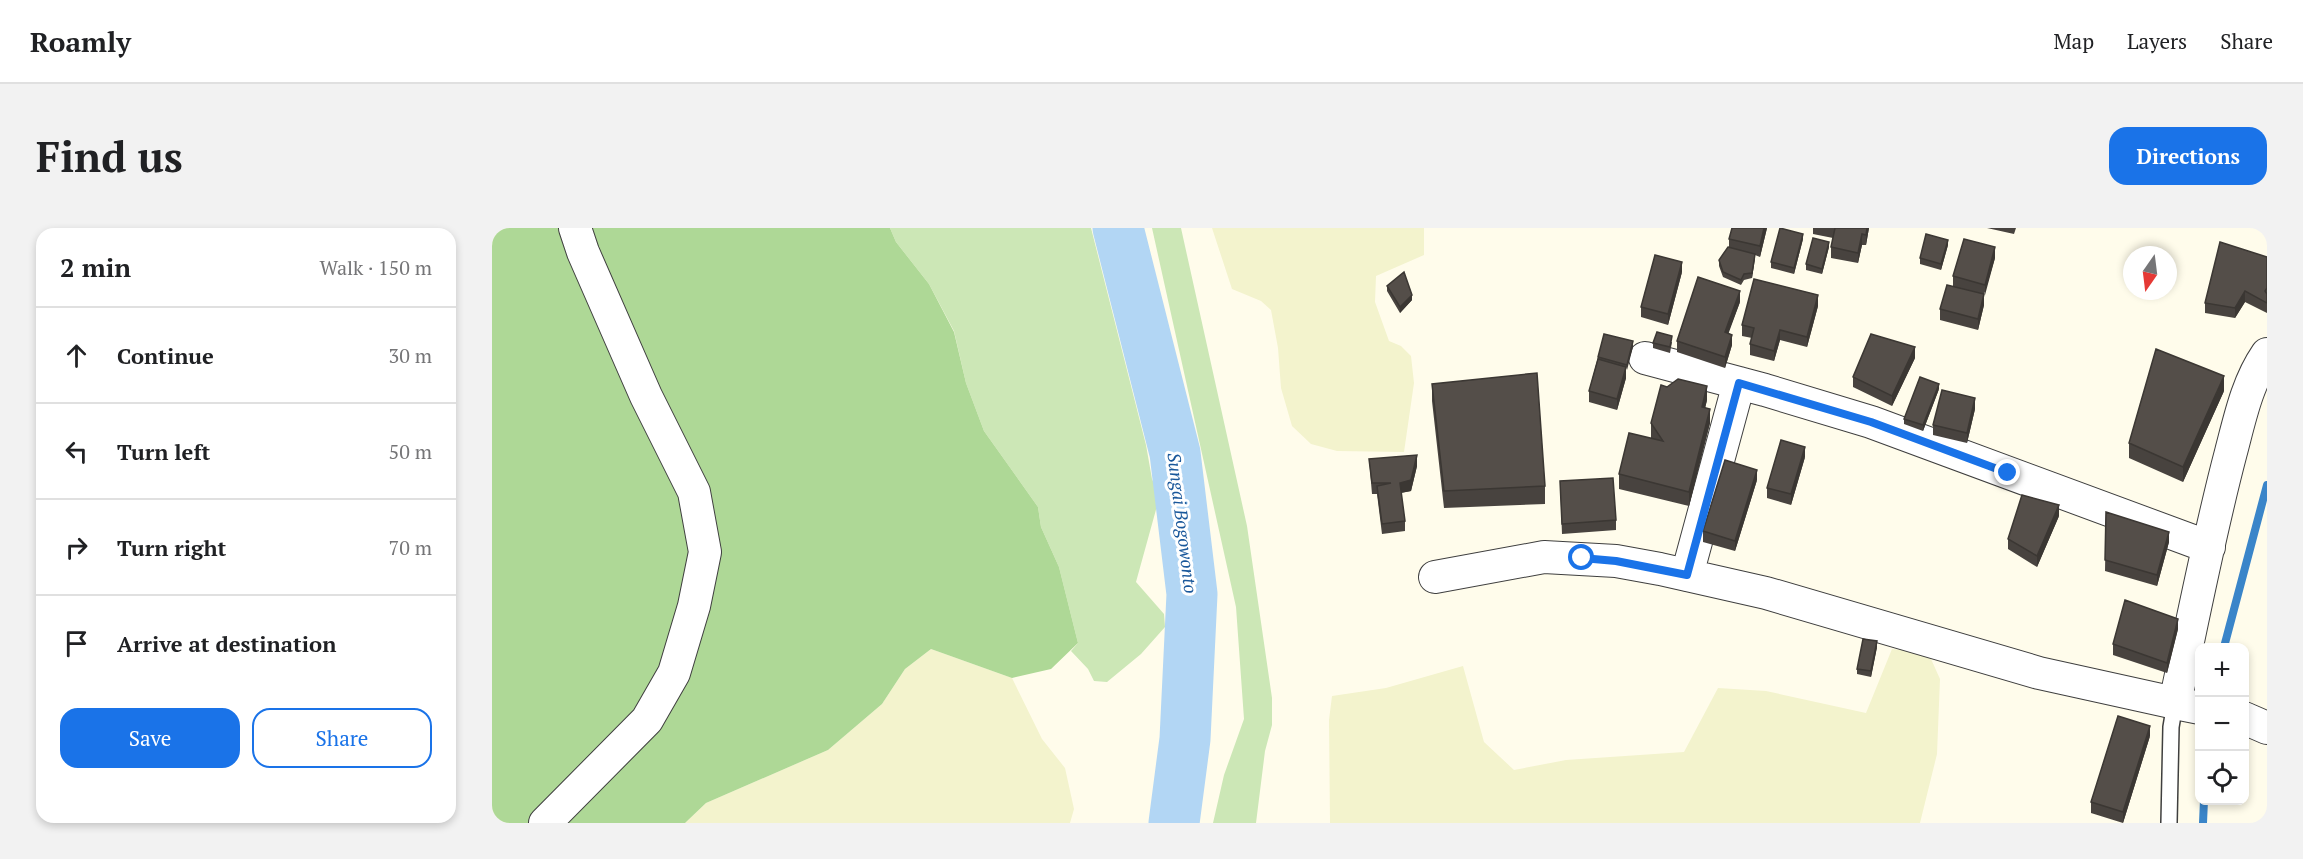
<!DOCTYPE html>
<html lang="en">
<head>
<meta charset="utf-8">
<style>
  :root { --surface:#fff; --page:#f2f2f2; --text:#202124; --muted:#757577; --line:#e0e0e0; --accent:#1a73e8 }
  body { margin:0; font-family:"PT Serif",serif; background:var(--page); color:var(--text) }
  .controls { position:absolute; right:18px; bottom:18px; display:grid; overflow:hidden; border-radius:12px; box-shadow:0 3px 9px #0003 }
  .controls button { width:54px; height:54px; display:grid; place-items:center; padding:0; border:0; border-bottom:2px solid var(--line); background:var(--surface); color:var(--text); font:30px sans-serif }
  .compass { position:absolute; left:1631px; top:18px; width:54px; height:54px; border-radius:50%; background:var(--surface); box-shadow:0 3px 9px #0003; rotate:194deg }
  .stop { position:absolute; width:18px; height:18px; margin:-14px; border:4px solid #1a73e8; border-radius:50%; background:#fff }
  .stop.end { background:#1a73e8; border-color:#fff; box-shadow:0 2px 6px #0008 }
  .list { margin:0; padding:0; list-style:none }
  h2 { display:flex; justify-content:space-between; align-items:center; height:78px; margin:0; padding:0 24px; font-size:26px }
  h2 small { font-size:20px; font-weight:400; color:var(--muted) }
  .list li { display:grid; grid-template-columns:39px 1fr auto; gap:18px; align-items:center; box-sizing:border-box; height:96px; padding:0 24px; border-top:2px solid var(--line) }
  .list b { display:block; font-size:22px; white-space:nowrap }
  .list em { font-size:20px; font-style:normal; color:var(--muted) }
  .actions { display:flex; gap:12px; padding:18px 24px }
  .actions a { flex:1; padding:14px 0; border:2px solid var(--accent); border-radius:18px; text-align:center; font-size:21px; color:var(--accent) }
  .actions .main { background:var(--accent); color:#fff }
  .icon { flex:none; width:33px; height:33px; fill:none; stroke:currentColor; stroke-width:2; stroke-linecap:round; stroke-linejoin:round }
  .map { position:relative; flex:none; width:1775px; height:595px; overflow:hidden; border-radius:18px }
  header { display:flex; align-items:center; gap:36px; box-sizing:border-box; height:84px; padding:0 30px; background:var(--surface); border-bottom:2px solid var(--line) }
  header strong { font-size:28px }
  nav { display:flex; gap:33px; margin-inline-start:auto; font-size:21px }
  .intro { display:flex; align-items:center; justify-content:space-between; box-sizing:border-box; height:144px; padding:0 36px }
  h1 { margin:0; font-size:42px }
  .button { padding:15px 27px; border-radius:18px; background:var(--accent); color:#fff; font-size:21px; font-weight:700 }
  main { display:flex; gap:36px; padding:0 36px }
  aside { flex:1; background:var(--surface); border-radius:18px; box-shadow:0 3px 9px #0003 }
  .map>svg:first-child { display:block }
  .farmland { fill:#f3f3cd }
  .green { fill:#cce7b6 }
  .forest { fill:#aed896 }
  .lines { fill:none; stroke-linecap:round; stroke-linejoin:round }
  .stream { stroke:#3a85c9; stroke-width:8 }
  .river { stroke:#b2d6f4; stroke-width:51 }
  .service-casing { stroke:#3f3f3f; stroke-width:18 }
  .minor-casing { stroke:#3f3f3f; stroke-width:34 }
  .service { stroke:#fff; stroke-width:15 }
  .minor { stroke:#fff; stroke-width:32 }
  .wall { fill:#48433f }
  .shaded-wall { fill:#3b3733 }
  .building { fill:#544e49; stroke:#3b3733; stroke-width:1.5 }
  .route { stroke:#1a73e8; stroke-width:8 }
  .labels { text-anchor:middle; stroke-width:6; stroke-linejoin:round; paint-order:stroke }
  .water-label { font-size:18px; font-style:italic; fill:#19579a; stroke:#fff }
</style>
</head>
<body>
<header>
<strong>Roamly</strong>
<nav><a>Map</a><a>Layers</a><a>Share</a></nav>
</header>
<div class="intro"><h1>Find us</h1><a class="button">Directions</a></div>
<main>
<aside>
<h2>2 min<small>Walk · 150 m</small></h2>
<ul class="list">
<li><svg class="icon" aria-label="ahead" viewBox="0 0 24 24"><path d="M12 20V5M6 11l6-6 6 6"/></svg><div><b>Continue</b></div><em>30 m</em></li>
<li><svg class="icon" aria-label="left" viewBox="0 0 24 24"><path d="M17 20v-9H6M10 6l-5 5 5 5"/></svg><div><b>Turn left</b></div><em>50 m</em></li>
<li><svg class="icon" aria-label="right" viewBox="0 0 24 24"><path d="M7 20v-9h11M14 6l5 5-5 5"/></svg><div><b>Turn right</b></div><em>70 m</em></li>
<li><svg class="icon" aria-label="arrive" viewBox="0 0 24 24"><path d="M6 21V4h12l-3 4 3 4H6"/></svg><div><b>Arrive at destination</b></div></li>
</ul>
<div class="actions"><a class="main">Save</a><a>Share</a></div>
</aside>
<div class="map">
<svg width="1775" height="595" viewBox="0 0 1775 595">
  <rect width="100%" height="100%" fill="#fffceb"/>
  <path class="farmland" d="M720 0H932V27L884 48 883 74 897 113 909 118 919 128 922 155 912 224 845 223 819 216 800 198 789 160 786 120 779 82 769 73 740 61Z
    M439 421 520 450 550 511 573 540 582 581 578 595H193L214 575 336 522 390 476 413 441Z
    M1400 421 1427 424 1439 431 1448 451 1445 526 1428 595H838L837 492 840 468 894 460 971 438 992 514 1022 542 1074 532 1192 524 1226 460 1274 463 1374 485Z"/>
  <path class="green" d="M398 0H599L654 217 660 251 665 262V278L644 354 672 386 673 399 649 426 615 454 602 453 596 441 579 423 586 415 567 339 549 299 546 279 492 203 474 155 462 103 437 56 404 14Z
    M660 0H689L755 298 780 470V497L773 523 764 595H721L732 547 752 491 744 379Z"/>
  <path class="forest" d="M0 0H398L404 14 437 56 462 104 474 155 492 203 546 279 549 299 567 339 586 415 559 441 520 450 439 421 413 441 390 476 336 522 214 575 193 595H0Z"/>
  <g class="lines">
    <path class="stream" d="M1732 419 1775 257
      M1711 595 1712 572"/>
    <path class="river" d="M626 0 683 225 700 366 693 511 682 595"/>
    <defs>
      <path id="service" d="M1677 595 1679 499 1683 475"/>
      <path id="minor" d="M1153 130 1273 162 1379 194 1717 319
        M1195 347 1247 155
        M943 349 1052 329 1124 333 1168 341 1274 365 1547 445 1683 475
        M1708 480 1683 475C1701 391 1717 307 1739 224 1748 190 1755 155 1775 126
        M1752 490 1775 500
        M53 595 155 492 182 445 202 378 213 324 202 264 154 168 91 24 83 0"/>
    </defs>
    <use href="#service" class="service-casing"/>
    <use href="#minor" class="minor-casing"/>
    <use href="#service" class="service"/>
    <use href="#minor" class="minor"/>
  </g>
  <path class="wall" d="M1275 0 1268 29 1263 27 1260 50 1252 52 1249 57 1231 49 1227 38V32L1237 19V11Z
    M1321 0H1377L1374 17H1370L1366 35 1339 30V19L1341 10 1321 6Z
    M1495 0H1524L1522 6Z
    M1311 11 1302 46 1279 40V34Z
    M1456 17 1449 42 1428 36V30Z
    M1337 19 1330 46 1314 42V36Z
    M1775 29V85L1753 74 1743 90 1713 85V75Z
    M1503 30 1492 67V77L1486 102 1448 92V81L1461 58V48Z
    M1190 44 1176 97 1149 89V79Z
    M895 58 920 72 908 85 895 63Z
    M1248 74 1236 105 1240 117 1233 140 1185 124V113Z
    M1326 78 1315 119 1288 112 1282 133 1258 127V116L1260 110 1250 108V97Z
    M1180 114 1178 125 1161 120V115Z
    M1141 119 1134 142V150L1125 182 1097 174V163L1106 129Z
    M1423 130 1400 178 1361 159V149Z
    M940 156 1053 258V276L952 280 940 173Z
    M1447 161 1431 203 1412 196V191Z
    M1732 163 1691 254 1637 230V215Z
    M1215 172 1213 180 1218 195 1197 278 1127 261V246L1159 210V195Z
    M1483 181 1475 215 1441 207V197Z
    M1313 229 1299 277 1275 270V260Z
    M877 231 925 238 919 263 909 265 913 293V303L890 306 885 266H880Z
    M1265 252 1243 323 1211 314V303Z
    M1068 253 1124 292V302L1070 306Z
    M1614 284 1677 314 1665 358 1613 343Z
    M1567 288 1545 339 1516 321V311Z
    M1686 401 1675 445 1621 427V416Z
    M1385 419 1379 449 1365 446V441Z
    M1658 508 1631 595 1599 585V574Z"/>
  <path class="shaded-wall" d="M1272 0H1275L1268 29V18Z
    M1375 0H1377L1374 17V7Z
    M1311 6V11L1302 46V40Z
    M1370 6V17L1366 35V25Z
    M1456 12V17L1449 42V36Z
    M1337 14V19L1330 46V41Z
    M1503 19V30L1493 67V57Z
    M1263 26V31L1260 50V45Z
    M1190 34V44L1176 97V86Z
    M1248 63V74L1233 115V104Z
    M1753 63V74L1743 90V80Z
    M1492 66V77L1486 102V91Z
    M920 67V72L908 85V79Z
    M1326 67V78L1315 119V109Z
    M1288 102V112L1282 133V123Z
    M1240 107V117L1233 140V129Z
    M1141 113V119L1135 142V137Z
    M1423 119V130L1400 178V168Z
    M1134 139V150L1125 182V171Z
    M1732 148V163L1691 254V239Z
    M1447 156V161L1431 203V197Z
    M1215 158V172L1210 193V179Z
    M1483 170V181L1475 215V205Z
    M1218 181V195L1197 278V264Z
    M1313 219V229L1299 277V266Z
    M925 227V238L919 263 908 265V255Z
    M1265 242V252L1243 323V313Z
    M1567 277V288L1545 339V328Z
    M1677 304V314L1665 358V347Z
    M1686 391V401L1675 445V435Z
    M1385 413V419L1379 449V443Z
    M1658 498V508L1631 595V584Z"/>
  <path class="building" d="M1240 0H1272L1268 18 1237 11Z
    M1288 0 1311 6 1302 40 1279 34Z
    M1343 0H1375L1374 7 1370 6 1366 25 1339 19Z
    M1434 6 1456 12 1449 36 1428 30Z
    M1321 10 1337 14 1330 41 1314 36Z
    M1472 11 1503 19 1493 57 1461 48Z
    M1728 14 1775 29V60L1773 63 1775 66V75L1753 63 1743 80 1713 75Z
    M1236 19 1263 26 1260 45 1252 46 1249 52 1231 44 1227 32Z
    M1163 27 1190 34 1176 86 1149 79Z
    M912 44 920 67 908 79 895 58Z
    M1206 49 1248 63 1233 104 1240 107 1233 129 1185 113Z
    M1262 51 1326 67 1315 109 1288 102 1282 123 1258 116 1262 100 1250 97Z
    M1455 57 1492 66 1486 91 1448 81Z
    M1165 104 1180 108 1178 119 1161 115Z
    M1112 106 1141 113 1135 137 1106 129Z
    M1379 106 1423 119 1400 168 1361 149Z
    M1664 121 1732 148 1691 239 1637 215Z
    M1106 131 1134 139 1125 171 1097 163Z
    M1045 145 1053 258 952 263 940 156Z
    M1428 149 1447 156 1431 197 1412 191Z
    M1186 151 1215 158 1210 179 1218 181 1197 264 1127 246 1137 205 1171 213 1159 195 1169 157 1175 159Z
    M1450 162 1483 170 1475 205 1441 197Z
    M1289 212 1313 219 1299 266 1275 260Z
    M925 227 919 252 908 255 913 293 890 296 885 258 899 255H880L877 231Z
    M1233 232 1265 242 1243 313 1211 303Z
    M1121 250 1124 292 1070 296 1068 253Z
    M1530 267 1567 277 1545 328 1516 311Z
    M1614 284 1677 304 1665 347 1613 332Z
    M1633 372 1686 391 1675 435 1621 416Z
    M1371 411 1385 413 1379 443 1365 441Z
    M1626 488 1658 498 1631 584 1599 574Z"/>
  <g class="lines">
    <path class="route" d="M1090 330 1124 333 1195 347 1247 155 1379 194 1516 245"/>
  </g>
  <g class="labels">
    <g class="water-label">
      <text transform="translate(690 295) rotate(83)" y="6">Sungai Bogowonto</text>
    </g>
  </g>
</svg>
<div class="controls">
<button>+</button>
<button>−</button>
<button><svg class="icon" aria-label="locate" viewBox="0 0 24 24"><circle cx="12" cy="12" r="6"/><path d="M12 2v4M12 18v4M2 12h4M18 12h4"/></svg></button>
</div>
<svg class="compass" viewBox="-18 -18 36 36"><path d="M0-13l5 13h-10z" fill="#e53935"/><path d="M0 13l5-13h-10z" fill="#757577"/></svg>
<div class="stop" style="left:1090px;top:330px"></div>
<div class="stop end" style="left:1516px;top:245px"></div>
</div>
</main>
</body>
</html>
